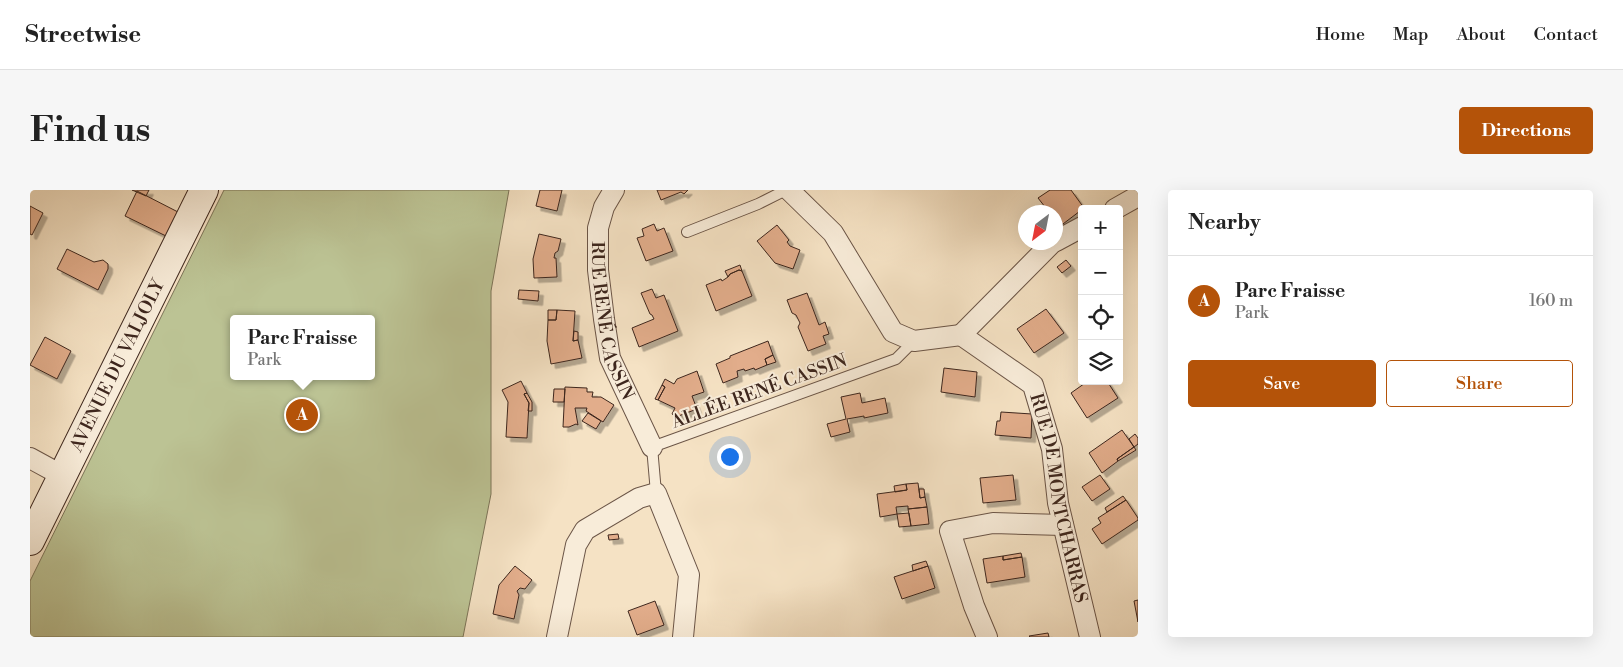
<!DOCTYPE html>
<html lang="en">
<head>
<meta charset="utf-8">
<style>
  :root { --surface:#fff; --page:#f6f6f6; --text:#222; --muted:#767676; --line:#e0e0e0; --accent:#b45309 }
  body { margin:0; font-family:"Libre Bodoni",serif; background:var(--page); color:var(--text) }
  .controls { position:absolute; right:15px; top:15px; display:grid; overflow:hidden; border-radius:5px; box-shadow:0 5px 20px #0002 }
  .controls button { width:45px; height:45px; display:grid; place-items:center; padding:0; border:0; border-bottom:1px solid var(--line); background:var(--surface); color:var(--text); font:25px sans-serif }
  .compass { position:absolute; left:988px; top:15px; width:45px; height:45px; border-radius:50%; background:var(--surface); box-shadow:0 5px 20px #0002; rotate:212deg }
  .you { position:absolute; left:699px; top:266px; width:18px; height:18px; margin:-12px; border:4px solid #fff; border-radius:50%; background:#1a73e8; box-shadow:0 0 0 8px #1a73e833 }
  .badge { display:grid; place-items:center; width:32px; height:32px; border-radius:50%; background:var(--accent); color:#fff; font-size:16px; font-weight:700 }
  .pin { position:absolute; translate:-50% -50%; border:2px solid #fff; box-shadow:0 1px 5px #0006 }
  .popup { position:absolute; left:200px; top:125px; width:145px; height:65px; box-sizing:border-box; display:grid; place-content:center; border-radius:5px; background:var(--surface); filter:drop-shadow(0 1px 4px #0005); font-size:16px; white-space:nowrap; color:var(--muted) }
  .popup b { font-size:19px; color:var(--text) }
  .popup::after { content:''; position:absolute; left:50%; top:100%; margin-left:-10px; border:10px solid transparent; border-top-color:var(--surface) }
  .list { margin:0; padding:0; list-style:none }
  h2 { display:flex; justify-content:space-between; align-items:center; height:65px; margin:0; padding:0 20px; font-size:21px }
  h2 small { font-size:16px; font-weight:400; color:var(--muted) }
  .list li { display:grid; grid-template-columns:32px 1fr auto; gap:15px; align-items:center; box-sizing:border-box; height:90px; padding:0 20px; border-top:1px solid var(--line) }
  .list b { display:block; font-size:19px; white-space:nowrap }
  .list p { margin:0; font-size:16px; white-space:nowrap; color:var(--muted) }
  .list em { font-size:16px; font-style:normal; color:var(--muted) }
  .actions { display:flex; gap:10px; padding:15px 20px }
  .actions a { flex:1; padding:11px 0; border:1px solid var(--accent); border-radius:5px; text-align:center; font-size:18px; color:var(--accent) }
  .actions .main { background:var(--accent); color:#fff }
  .icon { flex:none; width:28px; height:28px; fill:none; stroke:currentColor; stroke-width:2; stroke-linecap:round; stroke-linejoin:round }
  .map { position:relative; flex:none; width:1108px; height:447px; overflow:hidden; border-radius:5px }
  header { display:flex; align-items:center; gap:30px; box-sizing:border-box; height:70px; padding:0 25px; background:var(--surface); border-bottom:1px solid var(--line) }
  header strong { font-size:24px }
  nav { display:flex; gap:28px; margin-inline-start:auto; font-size:18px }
  .intro { display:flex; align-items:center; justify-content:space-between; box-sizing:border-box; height:120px; padding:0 30px }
  h1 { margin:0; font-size:35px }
  .button { padding:12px 22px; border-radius:5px; background:var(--accent); color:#fff; font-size:18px; font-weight:700 }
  main { display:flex; gap:30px; padding:0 30px }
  aside { flex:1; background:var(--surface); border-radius:5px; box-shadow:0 5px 20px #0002 }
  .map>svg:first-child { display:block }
  .green { fill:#bcc394; stroke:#7c7458; fill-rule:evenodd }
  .building { fill:#e2ad8b; stroke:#3d261d; filter:url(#shadow) }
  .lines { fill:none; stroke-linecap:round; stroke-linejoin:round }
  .lane-casing { stroke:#6b5547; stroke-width:12 }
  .street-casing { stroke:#6b5547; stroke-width:22 }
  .secondary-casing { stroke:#3d261d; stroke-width:30 }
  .lane { stroke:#f8ecd9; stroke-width:10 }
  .street { stroke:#f8ecd9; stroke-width:20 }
  .secondary { stroke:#f8ecd9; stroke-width:28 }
  .labels { text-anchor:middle; stroke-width:4; stroke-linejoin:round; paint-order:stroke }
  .street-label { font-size:18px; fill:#3d261d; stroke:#f8ecd9 }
</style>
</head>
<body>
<header>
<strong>Streetwise</strong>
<nav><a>Home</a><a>Map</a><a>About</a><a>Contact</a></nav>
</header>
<div class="intro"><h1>Find us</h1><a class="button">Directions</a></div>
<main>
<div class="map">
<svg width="1108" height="447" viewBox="0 0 1108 447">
  <defs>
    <filter id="shadow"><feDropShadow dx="4.5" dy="4.5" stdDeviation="0" flood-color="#0004"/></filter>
  </defs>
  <rect width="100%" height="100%" fill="#f5e2c4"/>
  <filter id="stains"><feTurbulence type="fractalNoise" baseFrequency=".004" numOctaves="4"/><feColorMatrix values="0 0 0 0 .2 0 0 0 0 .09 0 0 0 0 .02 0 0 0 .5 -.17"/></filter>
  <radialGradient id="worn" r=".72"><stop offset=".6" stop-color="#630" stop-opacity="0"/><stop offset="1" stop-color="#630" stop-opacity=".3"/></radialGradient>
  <path class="green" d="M194 0H479L461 101V304L433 447H0V391ZM203 129H341V186H203Z"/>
  <path class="building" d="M102 0H119L116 6Z
    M510 0H532L527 21 506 16Z
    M627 0H658L654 4 651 2 631 10Z
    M1020 0H1041L1054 18 1029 37 1026 31V22H1019L1008 8Z
    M107 1 148 22 136 46 95 26Z
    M0 16 13 23 2 45 0 44Z
    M624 34 627 41 634 38 643 61 616 71 607 48 614 46 612 39Z
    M747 35 759 50 757 52 760 56 770 60 763 79 745 73 727 51Z
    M509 44 531 49 528 61 525 63 524 68H526L527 87 504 88 503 69Z
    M37 59 64 72 73 70 78 74V79L68 100 27 79Z
    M1036 70 1041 76 1032 83 1027 77Z
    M710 75 712 81 709 80 700 84 698 87 695 81Z
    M709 80 712 81 722 106 686 121 676 95 691 89 692 91 698 87 700 84Z
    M622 99 626 108 634 105 648 141 609 157 602 138 624 129 622 125 620 124 611 103Z
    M489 100 509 101 508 111 488 109Z
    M777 103 789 135 795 132 799 144 793 146 796 154 778 161 768 137 770 133 766 125 762 123 757 110Z
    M1016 119 1034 143 1004 163 987 139Z
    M518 120H527L526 130H518Z
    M527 120 545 121 543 151 548 150 552 168 521 174 517 151 518 130H526Z
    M544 141 548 142V150L543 151Z
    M15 147 41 161 27 189 0 175Z
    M738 151 743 165 735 169 737 175 725 180 724 178 715 181 714 179 707 181 708 187 693 193 686 174 700 168V166Z
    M743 165 746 172 737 175 735 169Z
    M914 178 947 182 945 207 911 202Z
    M667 181 674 202 662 206 667 219 646 227 642 224 645 218 628 210 635 197 632 195 635 189 644 194 647 189Z
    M491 191 497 203 494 204 499 213 497 248 476 247 478 212 472 200Z
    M1058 191H1077L1088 208 1057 228 1041 203Z
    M632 195 635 197 628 210 625 209Z
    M535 197 557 198V202H563L562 207H571L584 215 573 232 556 221 557 218H545L548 235 546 234 539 237H533Z
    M524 199H535L534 212H523Z
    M497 203 502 212V221H498L499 213 494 204Z
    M830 203 832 213 855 208 858 223 834 228V226L817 229 820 242 801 247 797 234 816 229 811 207Z
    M971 222 1002 224 1001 248 965 245 967 231H970Z
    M558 223 571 231 566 239 552 231Z
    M1092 240 1104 257 1087 269 1088 271 1072 283 1059 263Z
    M1105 244 1108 248V254L1104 257 1099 249Z
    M1104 257 1106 260 1088 271 1087 269Z
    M983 285 986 310 953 313 950 288Z
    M1070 285 1080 299 1062 311 1052 297Z
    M888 293 890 308 895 307 897 317 878 319V316L866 317 867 324 850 327 847 304 877 300 876 294Z
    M876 294 877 300 865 302 864 296Z
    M889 299H894L895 307 890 308Z
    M1093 306 1096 310 1077 322 1075 318Z
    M1096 310 1108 328V330L1072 354 1062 339 1071 333 1068 328Z
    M897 317 899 334 881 336 878 319Z
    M879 323 881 336 869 337 867 324Z
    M588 344 589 349 579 350 578 345Z
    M991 363 992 367 973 370V366Z
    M973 366V370L992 367 995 387 957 393 953 369Z
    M896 371 898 376 883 381 882 375Z
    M485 376 502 390 495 399 490 398 487 401 489 405 484 429 463 424 469 395Z
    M898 376 905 398 872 409 864 387Z
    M1108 410V432L1104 411Z
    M625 411 634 435 607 445 598 421Z
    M1018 443 1019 447H1000L999 446Z"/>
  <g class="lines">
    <defs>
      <path id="lane" d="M657 42 728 14 756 0
        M626 303 622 257 866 169 884 151"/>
      <g id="street">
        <path id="s1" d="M584 0 574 17 568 38V80L574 129 580 168 622 257"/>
        <path d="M759 0 803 43 863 142 884 151 931 145"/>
        <path d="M1085 19 1108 6"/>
        <path d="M1026 51 1052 37"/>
        <path id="s2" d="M931 145 1003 195 1022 259 1028 313 1060 447"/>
        <path d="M931 145 1023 52"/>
        <path d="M0 268 33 286"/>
        <path d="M527 447 546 355 555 340 609 308 626 303 659 385 653 447"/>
        <path d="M957 447 944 416 920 341 963 333 1033 335"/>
      </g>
      <g id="secondary">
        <path id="s3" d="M0 351 174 0"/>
      </g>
    </defs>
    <use href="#lane" class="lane-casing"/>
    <use href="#street" class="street-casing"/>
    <use href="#secondary" class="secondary-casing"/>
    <use href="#lane" class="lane"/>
    <use href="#street" class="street"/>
    <use href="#secondary" class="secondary"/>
  </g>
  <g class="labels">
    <g class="street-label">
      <text dy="6" stroke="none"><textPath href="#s1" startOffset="136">RUE RENÉ CASSIN</textPath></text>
      <text dy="6" stroke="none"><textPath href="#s3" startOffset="196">AVENUE DU VALJOLY</textPath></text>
      <text transform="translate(729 201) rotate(-20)" y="6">ALLÉE RENÉ CASSIN</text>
      <text dy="6" stroke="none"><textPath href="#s2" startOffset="204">RUE DE MONTCHARRAS</textPath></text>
    </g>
  </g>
  <rect width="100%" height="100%" filter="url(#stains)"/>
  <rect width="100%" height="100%" fill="url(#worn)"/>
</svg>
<div class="controls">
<button>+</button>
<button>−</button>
<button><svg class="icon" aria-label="locate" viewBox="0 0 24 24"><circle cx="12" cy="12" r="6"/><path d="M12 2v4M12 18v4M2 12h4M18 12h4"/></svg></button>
<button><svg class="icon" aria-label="layers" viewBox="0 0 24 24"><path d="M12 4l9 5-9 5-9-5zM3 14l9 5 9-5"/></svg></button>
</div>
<svg class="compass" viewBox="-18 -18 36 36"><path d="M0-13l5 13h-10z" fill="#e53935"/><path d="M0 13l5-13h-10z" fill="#767676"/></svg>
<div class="you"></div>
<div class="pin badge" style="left:272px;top:225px">A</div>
<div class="popup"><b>Parc Fraisse</b>Park</div>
</div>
<aside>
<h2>Nearby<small></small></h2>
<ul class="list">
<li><span class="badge">A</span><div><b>Parc Fraisse</b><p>Park</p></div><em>160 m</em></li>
</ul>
<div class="actions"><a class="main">Save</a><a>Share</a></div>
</aside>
</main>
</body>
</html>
